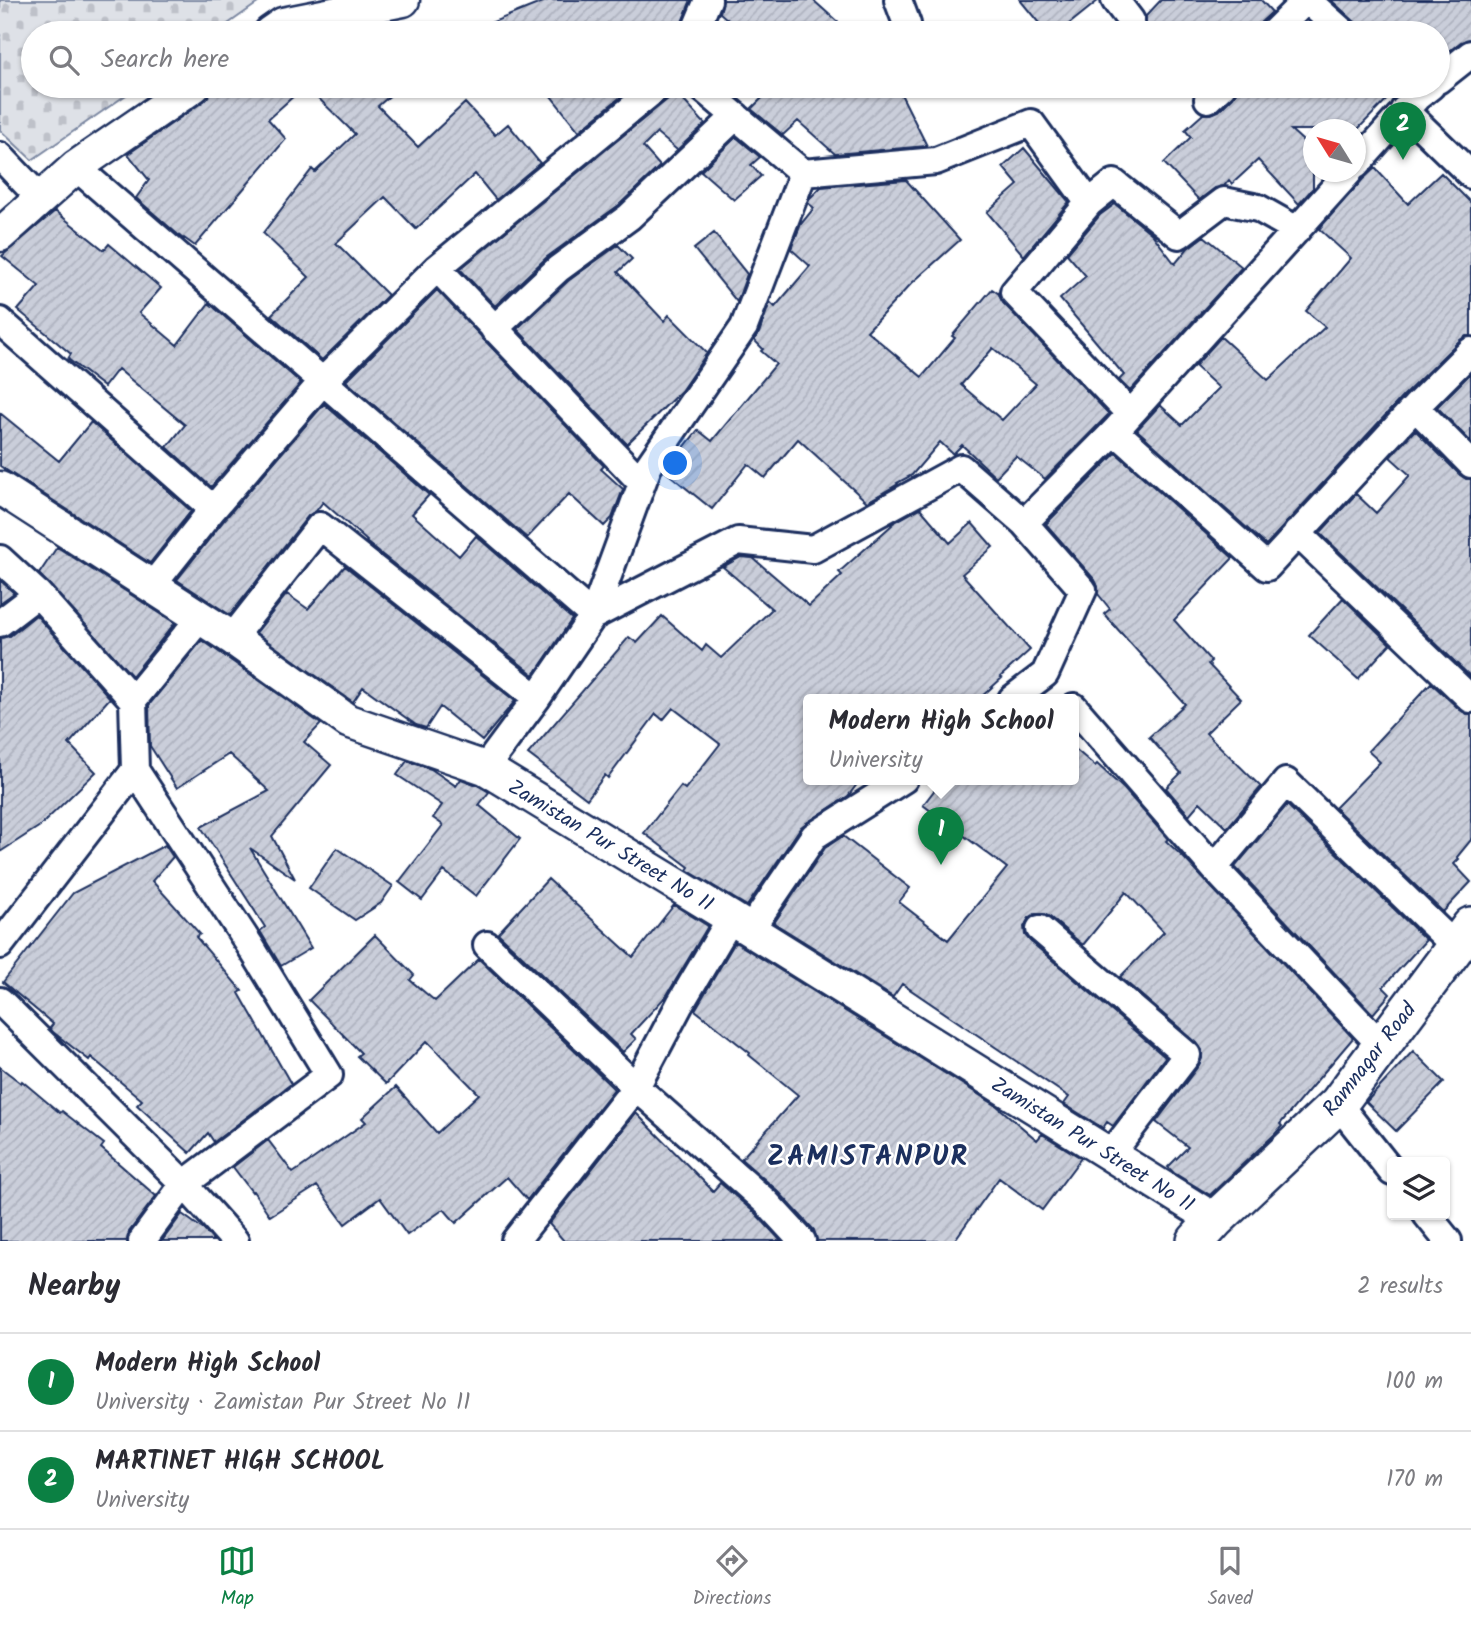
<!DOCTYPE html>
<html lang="en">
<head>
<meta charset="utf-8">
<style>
  :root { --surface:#fff; --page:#f7f7f7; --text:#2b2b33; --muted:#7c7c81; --line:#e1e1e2; --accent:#0b8043 }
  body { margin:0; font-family:Kalam,sans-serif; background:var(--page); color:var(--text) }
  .controls { position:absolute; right:21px; bottom:21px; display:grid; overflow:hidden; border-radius:7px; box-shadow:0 2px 5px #0004 }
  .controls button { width:63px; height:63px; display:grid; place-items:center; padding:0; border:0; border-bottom:2px solid var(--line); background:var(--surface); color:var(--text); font:35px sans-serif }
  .compass { position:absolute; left:1303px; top:119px; width:63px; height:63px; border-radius:50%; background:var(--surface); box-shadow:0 2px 5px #0004; rotate:307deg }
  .you { position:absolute; left:676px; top:464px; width:24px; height:24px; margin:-18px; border:5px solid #fff; border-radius:50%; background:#1a73e8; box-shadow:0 0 0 10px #1a73e833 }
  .badge { display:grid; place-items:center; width:46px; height:46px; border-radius:50%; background:var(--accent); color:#fff; font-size:23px; font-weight:700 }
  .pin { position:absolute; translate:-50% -58px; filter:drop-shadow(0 2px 4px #0008) }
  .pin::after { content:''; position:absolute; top:37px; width:24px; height:21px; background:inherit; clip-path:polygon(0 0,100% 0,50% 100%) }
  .popup { position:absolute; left:803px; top:694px; width:276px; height:91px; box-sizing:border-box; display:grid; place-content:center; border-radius:7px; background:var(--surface); filter:drop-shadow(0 2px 5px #0005); font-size:23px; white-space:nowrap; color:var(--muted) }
  .popup b { font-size:26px; color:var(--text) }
  .popup::after { content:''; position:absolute; left:50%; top:100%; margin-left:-14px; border:14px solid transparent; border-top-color:var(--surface) }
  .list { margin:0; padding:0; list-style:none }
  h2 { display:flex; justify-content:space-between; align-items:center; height:91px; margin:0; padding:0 28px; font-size:30px }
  h2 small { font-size:23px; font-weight:400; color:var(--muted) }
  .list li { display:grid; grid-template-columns:46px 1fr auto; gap:21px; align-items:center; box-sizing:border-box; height:98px; padding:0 28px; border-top:2px solid var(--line) }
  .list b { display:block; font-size:26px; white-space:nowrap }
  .list p { margin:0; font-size:23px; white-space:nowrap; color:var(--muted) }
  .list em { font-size:23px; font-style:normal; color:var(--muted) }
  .icon { flex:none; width:38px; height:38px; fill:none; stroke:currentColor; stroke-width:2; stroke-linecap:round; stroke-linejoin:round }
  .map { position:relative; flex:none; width:1471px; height:1241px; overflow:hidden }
  .search { position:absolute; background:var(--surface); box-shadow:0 2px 5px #0004; left:21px; right:21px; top:21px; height:77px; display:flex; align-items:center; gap:18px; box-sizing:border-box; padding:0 24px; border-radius:38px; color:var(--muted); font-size:26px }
  .sheet { height:287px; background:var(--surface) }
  nav { display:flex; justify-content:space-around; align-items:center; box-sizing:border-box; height:98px; border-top:2px solid var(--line); background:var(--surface); font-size:19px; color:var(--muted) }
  nav a { display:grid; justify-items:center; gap:4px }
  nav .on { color:var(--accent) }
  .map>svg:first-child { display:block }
  .cemetery { fill:url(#cemetery-stones); stroke:#7c88a2; stroke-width:2 }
  .building { fill:url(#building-hatch); stroke:#1b2f5e; stroke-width:2; fill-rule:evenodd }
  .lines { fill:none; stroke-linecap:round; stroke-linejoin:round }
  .minor-casing { stroke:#1b2f5e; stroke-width:32 }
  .tertiary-casing { stroke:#1b2f5e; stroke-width:37 }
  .secondary-casing { stroke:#1b2f5e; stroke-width:42 }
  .minor { stroke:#fff; stroke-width:26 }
  .tertiary { stroke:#fff; stroke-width:32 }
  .secondary { stroke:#fff; stroke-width:37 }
  .labels { text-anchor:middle; stroke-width:5; stroke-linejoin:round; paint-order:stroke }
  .street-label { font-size:21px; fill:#1b2f5e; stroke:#fff }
  .district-label { font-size:28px; font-weight:bold; letter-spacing:2px; fill:#1b2f5e; stroke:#fff }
</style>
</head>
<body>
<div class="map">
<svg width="1471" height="1241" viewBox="0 0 1471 1241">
  <defs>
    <pattern id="cemetery-stones" width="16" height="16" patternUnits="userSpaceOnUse" patternTransform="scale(1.75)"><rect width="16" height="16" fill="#dee1e7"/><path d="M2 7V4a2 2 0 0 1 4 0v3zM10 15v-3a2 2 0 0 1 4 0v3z" fill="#bec1c9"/></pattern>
    <pattern id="building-hatch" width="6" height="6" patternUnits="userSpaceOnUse" patternTransform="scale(1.75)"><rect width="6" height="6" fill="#caceda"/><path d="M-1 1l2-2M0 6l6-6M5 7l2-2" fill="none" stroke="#adb1be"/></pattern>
  </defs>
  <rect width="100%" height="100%" fill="#fff"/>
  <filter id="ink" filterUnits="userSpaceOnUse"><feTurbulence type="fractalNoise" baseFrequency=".0143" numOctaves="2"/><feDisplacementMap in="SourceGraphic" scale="14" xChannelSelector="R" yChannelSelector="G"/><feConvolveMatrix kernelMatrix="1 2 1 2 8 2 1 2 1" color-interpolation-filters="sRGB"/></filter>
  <g filter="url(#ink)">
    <path class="cemetery" d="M0 0H262L215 33H33V86H139L32 160 0 130Z"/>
    <path class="building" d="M548 0H691L680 27 679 33H468V32Z
      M723 0H813L850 33H743L720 13Z
      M1020 0H1099L1058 33H1047Z
      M1161 0H1261L1272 12 1261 22 1258 28V33H1141L1146 26V16Z
      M1331 0H1471V39L1461 42 1438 60V33H1359V27L1355 22Z
      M212 86H305L268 119 286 139 195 246 184 238 183 239 136 198 149 180 128 154 204 101 210 94Z
      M306 86H401L378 106 418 147 465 103 495 135 508 124 540 163 496 200 475 174 416 229 385 197 336 243 388 295 322 360 271 315 309 277 263 233 312 169 315 172 355 134Z
      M543 86H634L579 131Z
      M774 86H897L927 146 835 154 798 121 783 135 751 109Z
      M1237 86H1400L1357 130H1291L1313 150V188L1299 204 1258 160 1232 184 1229 180 1224 186 1215 188 1199 200 1164 163 1191 137 1185 130 1203 114H1211L1219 111 1233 97 1237 91Z
      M674 90 705 124 677 150 657 133 643 147 660 166 619 205 547 257 495 306 460 269 669 98Z
      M736 137 760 157 751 165 761 176 734 200 701 171Z
      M1024 148 1069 202 1024 256 987 212 1018 185 1003 167Z
      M1375 168 1408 204 1441 173 1471 203V336H1466L1460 340 1403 396 1266 545 1137 430 1160 405 1182 425 1219 388 1195 366 1221 337 1268 380 1325 327 1306 311 1351 258 1319 229 1363 179Z
      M906 180 960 240 912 283 867 331 922 377 955 338 952 336 992 289 999 294 1003 303 1109 414 1045 479 1016 456 996 477 962 445 953 454 940 442 912 475 897 483 898 484 867 502 798 439 765 478 748 464 712 509 665 471 698 430 712 441 776 364 761 351 763 349 754 340 759 333 770 302 775 307 810 266 791 249 801 224 814 208 808 203 810 198 821 187ZM993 348 1036 384 1002 420 961 385Z
      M1115 204 1152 234 1175 264 1188 248 1204 236 1242 267 1130 391 1119 380 1124 375 1060 299 1086 276 1067 254 1100 215Z
      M55 211 104 250 109 244 161 288 139 313 177 345 209 303 301 383 211 487 167 447 185 425 118 369 104 387 68 359 71 354 18 310 39 286 2 256Z
      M714 233 747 274 737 302 694 249Z
      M618 245 632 259 618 272 664 321 669 315 707 353 681 391 627 444 517 329 568 281Z
      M437 290 604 466 601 469 623 489 612 518 604 526 569 494 527 538 346 381Z
      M1471 373V442L1437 407Z
      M324 404 429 495 412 514 459 556 476 536 572 619 534 675 366 542 367 541 323 502 316 511 308 516 230 615 177 580 225 519Z
      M0 413 59 461 91 422 191 511 150 563 0 466Z
      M1415 430 1460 475 1466 479H1471V677L1320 533 1356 494 1376 513 1410 475 1390 457Z
      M1116 453 1233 558 1174 620 1211 661 1208 664 1241 699 1206 733 1261 787 1227 828 1200 802 1189 815 1166 788 1181 773 1149 737 1185 704 1104 614 1110 609 1098 594V587L1095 580 1046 524Z
      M920 508 950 543 972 523 993 547 962 574 1030 650 1000 677 1002 678 979 699H808V779H861L848 796 801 827 747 906 687 870 689 867 644 833 681 786 685 789 720 744 673 708 663 720 656 714 608 778 605 775 587 799 528 754 629 637 637 643 662 616 702 651 706 645 721 658 772 609 723 567 741 557 753 558 809 606 842 575 839 572 892 525 891 524Z
      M57 547 175 623 132 676 39 574Z
      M345 566 515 701 482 741 440 707 426 728 416 725 363 687 353 702 256 633 287 594 308 609Z
      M0 580 14 593 0 603Z
      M1343 598 1390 644 1358 679 1309 635Z
      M36 615 110 698 69 744 96 772 40 826 0 852V638L10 636Z
      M202 640 321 724 304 742 331 765 272 836 295 879 250 848 311 948 281 966 260 931 265 927 201 827 269 791 229 754 177 788 150 746 149 705Z
      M1431 683 1460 710 1467 714H1471V840L1457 857 1459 859 1454 864 1471 882 1443 912 1335 808 1380 762 1368 751Z
      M1074 748 1095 766 1097 764 1124 789 1168 839 1166 841 1183 857 1353 1038 1280 1124 1282 1126 1275 1134 1210 1195 1174 1173 1168 1167 1188 1147 1156 1122 1199 1065 1202 1058V1050L1197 1043 1120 977 1164 932 1126 892 1083 945 1050 917 1044 914H1035L1029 918 1024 927 1025 935 1030 941 1165 1057 1113 1126 1107 1122 1103 1128 1064 1104 1069 1097 902 984 893 997 774 923 825 848 843 836 910 888 899 902 948 940 1007 868 923 805 943 779H1074Z
      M407 761 431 769 456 786 461 779 477 785 489 792 479 805 520 839 476 896 444 871 422 900 399 882 443 825 433 818 442 805 397 775Z
      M1287 805 1426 940 1383 987 1390 994 1373 1014 1235 867Z
      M165 845 173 857 152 881 200 934 196 937 242 991 239 993 291 1084 214 1142 208 1133 190 1153 137 1105 142 1100 91 1057 89 1060 53 1032 50 1028 53 1024 3 982 73 893Z
      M337 848 393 886 381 903 355 920 309 888Z
      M548 879 633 957 674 905 708 926 667 995 631 1034 636 1039 623 1052 498 933Z
      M375 935 414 975 410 980 435 1001 479 959 614 1089 527 1200 507 1177 456 1223 444 1209 407 1235 380 1198 345 1224 317 1186 270 1216 253 1191 252 1192 233 1167 268 1140 293 1173 366 1122 362 1118 396 1087 437 1133 479 1094 427 1041 386 1084 357 1056 361 1053 309 1000Z
      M735 942 997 1106 1037 1140 1042 1134 1081 1158 1042 1210 999 1178 954 1241H817L814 1230 778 1191 741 1159 798 1095 749 1055 750 1053 695 1010Z
      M1413 1051 1444 1082 1396 1131 1366 1102Z
      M0 1067 21 1083 22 1081 60 1113 62 1111 104 1144 101 1148 156 1196 129 1232 127 1241H0Z
      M636 1113 713 1191 720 1183 755 1213 781 1241H564L549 1224Z
      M182 1214 204 1230 214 1241H162Z"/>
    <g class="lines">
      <defs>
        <path id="minor" d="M898 0 907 24
          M1115 0 1131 21
          M1307 0 1344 33
          M694 33 708 0
          M1273 33 1306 0
          M1438 80 1471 54
          M700 86 803 173
          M1208 99 1222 86
          M1404 110 1471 175
          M0 156 40 198
          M1356 165 1417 97 1431 86
          M76 167 593 616 738 541 813 549 961 468 1024 523
          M437 268 642 483
          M0 321 213 509
          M494 329 558 269 629 217 736 116
          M1415 407 1471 464
          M1130 414 1014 292 1089 203 1114 183 1179 235 1224 201 1258 208 1297 230
          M1115 431 1267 567 1415 407 1471 351
          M1297 533 1471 699
          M0 559 38 594 133 700 135 770 251 947 329 1075 184 1184 142 1241
          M151 587 213 509 323 381 437 268 659 86
          M0 623 38 594
          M232 638 320 526 537 698
          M1012 699 1045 674 1083 590 1024 523 1115 431 1349 172
          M133 700 200 618
          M1074 707 1214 868 1381 1045
          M485 768 537 698 593 616 648 467 744 327 803 173 936 161 1031 123 1089 203
          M1214 868 1286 782 1455 946
          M1040 929 1187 1055 1111 1154
          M750 930 814 836 904 779
          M0 945 135 770
          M487 945 636 1087 766 1202 802 1241
          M0 1001 184 1184 235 1241
          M1338 1104 1392 1172
          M1427 1215 1448 1241
          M515 1241 636 1087 680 1004 731 918"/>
        <path id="tertiary" d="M270 33 283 24 403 0
          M0 235 76 167 194 86
          M0 488 232 638 348 721 485 768 731 918 1215 1220"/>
        <path id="secondary" d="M1196 1241 1215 1220 1338 1104 1471 926"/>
      </defs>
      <use href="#minor" class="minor-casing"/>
      <use href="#tertiary" class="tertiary-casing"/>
      <use href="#secondary" class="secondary-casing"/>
      <use href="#minor" class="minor"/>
      <use href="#tertiary" class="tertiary"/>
      <use href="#secondary" class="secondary"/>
    </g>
  </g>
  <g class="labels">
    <g class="street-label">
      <text transform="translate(611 845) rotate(31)" y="7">Zamistan Pur Street No 11</text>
      <text transform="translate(1369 1059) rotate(-52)" y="7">Ramnagar Road</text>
      <text transform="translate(1093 1144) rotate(32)" y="7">Zamistan Pur Street No 11</text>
    </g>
    <g class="district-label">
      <text x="868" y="1165">ZAMISTANPUR</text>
    </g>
  </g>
</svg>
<div class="controls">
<button><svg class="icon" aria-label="layers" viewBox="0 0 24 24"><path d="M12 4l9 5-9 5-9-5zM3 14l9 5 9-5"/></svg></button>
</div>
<svg class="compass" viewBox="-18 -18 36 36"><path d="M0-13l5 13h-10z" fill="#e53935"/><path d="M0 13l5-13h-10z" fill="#7c7c81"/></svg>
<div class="you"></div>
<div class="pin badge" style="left:941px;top:865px">1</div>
<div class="popup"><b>Modern High School</b>University</div>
<div class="pin badge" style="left:1403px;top:160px">2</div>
<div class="search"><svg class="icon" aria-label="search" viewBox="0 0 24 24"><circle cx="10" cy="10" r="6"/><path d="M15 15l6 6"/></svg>Search here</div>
</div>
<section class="sheet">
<h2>Nearby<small>2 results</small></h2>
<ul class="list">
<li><span class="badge">1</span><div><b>Modern High School</b><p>University · Zamistan Pur Street No 11</p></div><em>100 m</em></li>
<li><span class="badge">2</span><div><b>MARTINET HIGH SCHOOL</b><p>University</p></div><em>170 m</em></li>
</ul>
</section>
<nav>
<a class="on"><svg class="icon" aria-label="map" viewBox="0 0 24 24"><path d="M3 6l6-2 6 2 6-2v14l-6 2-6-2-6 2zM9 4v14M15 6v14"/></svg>Map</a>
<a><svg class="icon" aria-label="directions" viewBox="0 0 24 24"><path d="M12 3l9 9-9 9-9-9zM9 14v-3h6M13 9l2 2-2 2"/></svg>Directions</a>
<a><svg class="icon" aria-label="saved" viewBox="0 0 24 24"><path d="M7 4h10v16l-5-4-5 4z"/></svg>Saved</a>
</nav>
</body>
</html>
